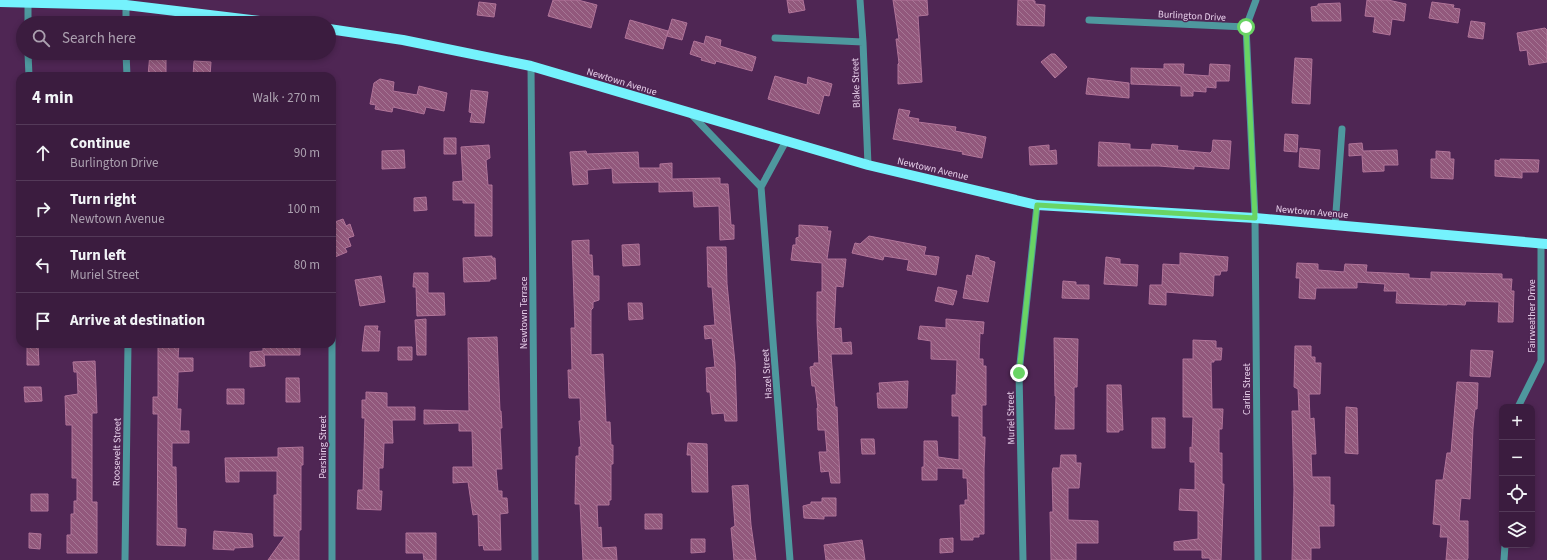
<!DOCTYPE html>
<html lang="en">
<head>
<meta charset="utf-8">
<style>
  :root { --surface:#3b1c3f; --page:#422546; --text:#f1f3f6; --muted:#aca1b0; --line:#543a59 }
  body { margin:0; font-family:"Source Sans 3",sans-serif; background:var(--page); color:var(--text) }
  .controls { position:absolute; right:12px; bottom:12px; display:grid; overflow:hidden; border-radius:8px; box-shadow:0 2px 6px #0003 }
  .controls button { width:36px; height:36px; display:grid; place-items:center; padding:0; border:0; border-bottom:1px solid var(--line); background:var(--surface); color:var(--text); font:20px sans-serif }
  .stop { position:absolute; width:12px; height:12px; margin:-9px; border:3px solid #69d464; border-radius:50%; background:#fff }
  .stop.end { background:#69d464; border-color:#fff; box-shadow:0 1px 4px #0008 }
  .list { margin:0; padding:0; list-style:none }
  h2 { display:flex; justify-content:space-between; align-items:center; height:52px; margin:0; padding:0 16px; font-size:17px }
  h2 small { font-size:13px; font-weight:400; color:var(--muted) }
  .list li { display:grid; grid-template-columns:26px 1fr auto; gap:12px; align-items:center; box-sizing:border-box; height:56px; padding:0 16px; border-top:1px solid var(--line) }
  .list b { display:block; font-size:15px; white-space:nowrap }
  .list p { margin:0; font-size:13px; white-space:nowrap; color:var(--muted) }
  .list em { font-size:13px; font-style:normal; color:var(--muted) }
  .icon { flex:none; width:22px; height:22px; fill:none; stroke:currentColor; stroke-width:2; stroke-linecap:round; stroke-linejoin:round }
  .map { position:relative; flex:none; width:1547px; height:560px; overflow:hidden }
  .search { position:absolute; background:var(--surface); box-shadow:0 2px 6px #0003; left:16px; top:16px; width:320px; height:44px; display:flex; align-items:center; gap:10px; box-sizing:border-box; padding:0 14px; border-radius:22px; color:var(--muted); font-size:15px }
  .panel { position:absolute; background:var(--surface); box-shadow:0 2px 6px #0003; left:16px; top:72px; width:320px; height:276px; border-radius:12px }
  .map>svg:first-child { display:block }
  .building { fill:url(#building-back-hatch); stroke:#b17499 }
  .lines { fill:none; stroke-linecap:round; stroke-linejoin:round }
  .minor { stroke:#4e989e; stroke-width:7 }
  .major { stroke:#75f2fd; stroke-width:10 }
  .route { stroke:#69d464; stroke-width:5 }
  .labels { text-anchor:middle; stroke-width:3; stroke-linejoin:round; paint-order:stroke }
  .street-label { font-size:10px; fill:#e7cfea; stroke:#4f2654 }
</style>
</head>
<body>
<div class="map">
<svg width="1547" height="560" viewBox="0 0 1547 560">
  <defs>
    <pattern id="building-back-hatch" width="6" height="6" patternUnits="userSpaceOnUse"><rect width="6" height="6" fill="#92587c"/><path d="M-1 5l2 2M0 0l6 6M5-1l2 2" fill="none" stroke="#a67795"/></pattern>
  </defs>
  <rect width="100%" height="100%" fill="#4f2654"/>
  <path class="building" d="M553 0H578L597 5 591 28 548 16Z
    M787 0H803L805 10 789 13Z
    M893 0H927L928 15 918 16 922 82 898 84V64L899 63 896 39H899Z
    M1018 0H1031L1035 1V4L1045 5 1044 26 1017 25Z
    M1367 0H1388L1406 4 1404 21 1392 19 1390 35 1373 32 1375 17 1365 16Z
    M479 2 496 4 494 17 477 15Z
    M1432 2 1454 5 1453 8 1460 9 1458 23 1429 18Z
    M1340 3 1341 21H1312L1311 7 1318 6V4Z
    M672 19 687 23 682 40 667 36Z
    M630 20 668 31 663 49 625 38Z
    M1471 21 1485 23 1483 39 1468 37Z
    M1545 28 1547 30V62L1529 65 1527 50 1520 51 1517 33Z
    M706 36 721 40 720 46 756 57 752 71 716 61 715 64 701 60 702 58 690 54 694 41 704 44Z
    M150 53 166 54V76H148Z
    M1051 54H1055L1067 67 1055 78 1041 62Z
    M1295 58 1312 59 1310 104 1292 103Z
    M194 61 211 62 210 76H193Z
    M1164 64H1184L1183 74 1209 76 1210 64 1230 65 1229 81H1216V88L1206 87V92L1193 91V96H1181V86L1131 84V68L1164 69Z
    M775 76 807 85 808 77 832 84 829 96 824 95 819 114 768 99Z
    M1088 78 1129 83V98L1086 94Z
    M380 79 394 82 393 91 417 95 419 86 447 93 444 111 426 107 424 114 393 107 392 112 375 109 376 105 370 104 374 83Z
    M471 90 488 92 484 123 470 122 472 113 469 112Z
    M899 109 910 111 908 117 919 119 918 122 956 127 955 131 986 137 982 158 962 154 963 152 893 139Z
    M1285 134 1298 135 1297 152 1284 151Z
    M444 138H456V154H444Z
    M1213 140 1231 141 1229 169 1194 166V169L1159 166H1098L1099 142 1130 144V149L1151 150 1152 144 1178 146 1177 150 1210 153 1212 151Z
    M1362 143 1363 151 1397 150 1398 165H1384V171L1363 172 1362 155 1349 156V144Z
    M489 145 490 158 486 160 488 185H492V236H475V203H463V200H453V182L463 181 461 147Z
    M1049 145V151L1056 150 1057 164 1030 165 1029 147Z
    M1300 148 1320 150 1319 169 1299 167Z
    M404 150 405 168 382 169V151Z
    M586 151 587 154 638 152 639 168H660V164L672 163V179L720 178V184H728L731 225H734V239L720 240 719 206 694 207 693 191 659 192V182L613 183 612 168 587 170 588 184 573 185 570 152Z
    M1436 151 1450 152V159H1454L1453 179 1431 178V159H1436Z
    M1500 159 1539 160 1538 172H1522V178L1495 176V160L1500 161Z
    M426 197 427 210 414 211V198Z
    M343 219 346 226 350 224 354 236 348 238 351 246 345 248 347 252 335 257 332 249V223Z
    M799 225 828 227 827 231H831L827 259H846L843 287 836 286 834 329 841 328 842 343 851 342 852 354H831L835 407H837L840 483H831L829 471 821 472 819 452H827L825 430H818L817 408H818L815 386H812L810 367 814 366V363H819L817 322V292H822V263L791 260 793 245H796V238L799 237Z
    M869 236 926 247 924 255 939 257 936 275 907 270 909 260 884 256 883 260 852 253 855 243 860 244Z
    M589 240V255H592L593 276H599V300L593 302V308L591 310V355L603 354 606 422H610L611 445H613V464H611V500H609V505H597L598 528 601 527 602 548 616 547 617 560H583L580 504H575L576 456H579V447H581L579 421H581L580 398H569L568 370H572L571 328H575L572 241Z
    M639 244 640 265 623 266 622 245Z
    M707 247H726L727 284 735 363 737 421H725L724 413 712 414 710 392H707L706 368 715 367 712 338 705 339 704 326 715 325 712 287H708Z
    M1180 253 1228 257 1227 271H1221L1220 275H1214L1213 296 1166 292V305L1149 304 1150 285H1162L1163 264 1180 265Z
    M976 255 989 258V260L995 262 988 302 963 298 967 275 972 276Z
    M492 256V258H495L496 279H490V281L464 282 463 258Z
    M1106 257 1120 259V264L1138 265 1137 286 1104 284Z
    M1297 263 1318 264V270L1344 272 1345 264 1367 265 1366 272 1409 274V278L1431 279V272L1502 274V279H1512L1511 291H1514L1513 322H1498L1499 302 1466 301 1465 305 1447 304V305L1396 303 1397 291H1384L1385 284 1357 282V288H1316L1315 299 1299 298 1300 278H1296Z
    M414 273H428V293H444L445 315 417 316 416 287H413Z
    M381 276 385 302 360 306 355 280Z
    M1063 281 1076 282V285H1089V299L1062 298Z
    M938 287 957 291 953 305 935 301Z
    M628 303H642L643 319 629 320Z
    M426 319V355H417L415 320Z
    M946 319 984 322 983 334 980 333 979 359H983V366H986V405H982V437H985V442L984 468V534H979V537H973V540H961L960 505H965V500H968L967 478H963V469L937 468V480H922V467H924V441H937L938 457 959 460V416H952V395H956L957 360 931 359V341L918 339 920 326 946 328Z
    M365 326H378L377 331H380L379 351H362Z
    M497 337 500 411H501L502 428H500L502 469H496L498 491H502V498H507L508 513 500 514 501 550H484L483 545 479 546 478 514 473 515 468 482 453 483V467H473L472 431H459V423L424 424V410L469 411 468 338Z
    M1054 338 1078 339 1077 387H1074V429H1055L1056 396H1055Z
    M1193 340 1216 341V348H1222L1221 360H1214V362H1211L1212 409H1223L1222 429H1219V453H1222V484H1224L1221 560H1210V558H1202V550H1174V542L1198 539V511L1179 510 1180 489 1195 490V462H1190V447L1192 448 1193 417H1183V359H1193Z
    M27 344H38L39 365H27Z
    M158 344H179L178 358H193V371L178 372V382L177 409H181L180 431H189V443H172V467H176L177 528 186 529 185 546 157 545 158 414H153V397H158Z
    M263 344H300V355H264L265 366 250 367V352L263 351Z
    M1295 346H1311V357H1315V363H1321L1320 394H1309L1310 419 1314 418 1316 454H1311L1312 477H1330V505H1334V526H1319L1320 548H1311V560H1292L1294 490 1292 411H1299L1298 389 1294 387Z
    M398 347H412V360H398Z
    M1471 350 1493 351 1490 377 1470 376Z
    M95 361 97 413H92V502H97V553H67V535H71V514H74V501H77V478H72V425H66L65 396 78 394 77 372H74L73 362Z
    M286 378H299L300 402H286Z
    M908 381 907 408H878L877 393H880L879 383Z
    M1457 382 1478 383 1477 409H1475L1473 428 1470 499 1461 498 1459 521H1468V558L1467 560H1446L1448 537H1440L1441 525 1433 524 1434 512 1436 480H1443L1447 453H1451Z
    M1107 385H1121L1123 430H1119V432H1107Z
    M24 387H41L42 401 25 402Z
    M227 389H244V404H227Z
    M366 392 387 393V407H415V420H392L393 443H384L383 468H379V491H382L381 510 357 509 358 490H363L365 418H362V400H366Z
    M1346 407 1357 408 1358 454 1345 453Z
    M1152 418H1165V448H1152Z
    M861 439H874L875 454H862Z
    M688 443 707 444 708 492H692L691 455H687Z
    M303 447V465H301V530H299V560H268L285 536H274V495H277V471H239V482H226L225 458 278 457V448Z
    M1061 455H1076V463H1081L1079 488H1068V520L1098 521V543H1076V560H1051L1050 512H1053L1052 474 1053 468H1060Z
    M748 485 751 525 756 560H734L731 528 735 526 732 486Z
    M31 494H48V511H31Z
    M822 498H836V516H824V519L804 518 803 506 811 504V502H822Z
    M645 514H662V529H645Z
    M214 531 252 534 253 547 234 548V550L213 549Z
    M29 533 41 534 40 549 29 548Z
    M406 533H436V560H424L423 553H406Z
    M953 538V552L940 553V539Z
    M691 539H705V552L691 553Z
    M862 540 865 560H826L824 545Z"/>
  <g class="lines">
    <path class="minor" d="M860 0 863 42 868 165
      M1256 0 1246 27 1255 218 1258 560
      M28 3V23
      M126 5V23
      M1089 20 1246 27
      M775 38 863 42
      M28 53 29 76
      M126 53 127 76
      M531 66 535 560
      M691 114 761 187
      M786 141 761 187 790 560
      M1335 226 1342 129
      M1518 407 1541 361V244
      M125 560 128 344
      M332 560V333
      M1023 560 1019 373 1037 205
      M1504 560 1505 545"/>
    <path class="major" d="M0 2 126 5 276 23
      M329 29 403 40 531 66 868 165 1037 205 1255 218 1547 244"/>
  </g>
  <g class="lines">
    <path class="route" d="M1019 373 1037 205 1255 218 1246 27"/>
  </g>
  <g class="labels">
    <g class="street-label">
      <text transform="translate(1192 15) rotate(3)" y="4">Burlington Drive</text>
      <text transform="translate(622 81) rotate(17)" y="4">Newtown Avenue</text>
      <text transform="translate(855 83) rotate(-92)" y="4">Blake Street</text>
      <text transform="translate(933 168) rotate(13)" y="4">Newtown Avenue</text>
      <text transform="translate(1312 211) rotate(5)" y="4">Newtown Avenue</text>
      <text transform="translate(523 313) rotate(-90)" y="4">Newtown Terrace</text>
      <text transform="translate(1531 316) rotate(-90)" y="4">Fairweather Drive</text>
      <text transform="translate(766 374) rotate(-94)" y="4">Hazel Street</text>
      <text transform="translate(1246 389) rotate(-90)" y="4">Carlin Street</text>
      <text transform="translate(1010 418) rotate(-91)" y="4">Muriel Street</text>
      <text transform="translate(322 447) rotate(-90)" y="4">Pershing Street</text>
      <text transform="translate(116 452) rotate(-89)" y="4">Roosevelt Street</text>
    </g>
  </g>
</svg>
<div class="controls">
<button>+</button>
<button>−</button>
<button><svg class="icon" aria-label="locate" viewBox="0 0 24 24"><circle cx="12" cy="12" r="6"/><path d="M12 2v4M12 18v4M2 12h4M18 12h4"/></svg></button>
<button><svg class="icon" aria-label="layers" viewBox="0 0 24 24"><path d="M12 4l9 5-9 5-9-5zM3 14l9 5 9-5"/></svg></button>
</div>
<div class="stop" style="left:1246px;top:27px"></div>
<div class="stop end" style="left:1019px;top:373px"></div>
<div class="search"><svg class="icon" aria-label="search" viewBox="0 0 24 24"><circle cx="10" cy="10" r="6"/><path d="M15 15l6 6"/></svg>Search here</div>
<section class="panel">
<h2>4 min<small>Walk · 270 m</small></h2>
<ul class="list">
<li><svg class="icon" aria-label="ahead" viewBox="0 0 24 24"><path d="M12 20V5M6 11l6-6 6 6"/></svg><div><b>Continue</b><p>Burlington Drive</p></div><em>90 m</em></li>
<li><svg class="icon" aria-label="right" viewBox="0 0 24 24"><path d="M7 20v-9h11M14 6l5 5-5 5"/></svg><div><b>Turn right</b><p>Newtown Avenue</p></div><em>100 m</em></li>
<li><svg class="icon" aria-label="left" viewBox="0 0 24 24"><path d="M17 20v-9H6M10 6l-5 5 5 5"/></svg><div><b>Turn left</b><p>Muriel Street</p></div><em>80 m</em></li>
<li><svg class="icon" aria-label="arrive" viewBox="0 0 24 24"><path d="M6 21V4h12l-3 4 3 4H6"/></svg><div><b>Arrive at destination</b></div></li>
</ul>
</section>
</div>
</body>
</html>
